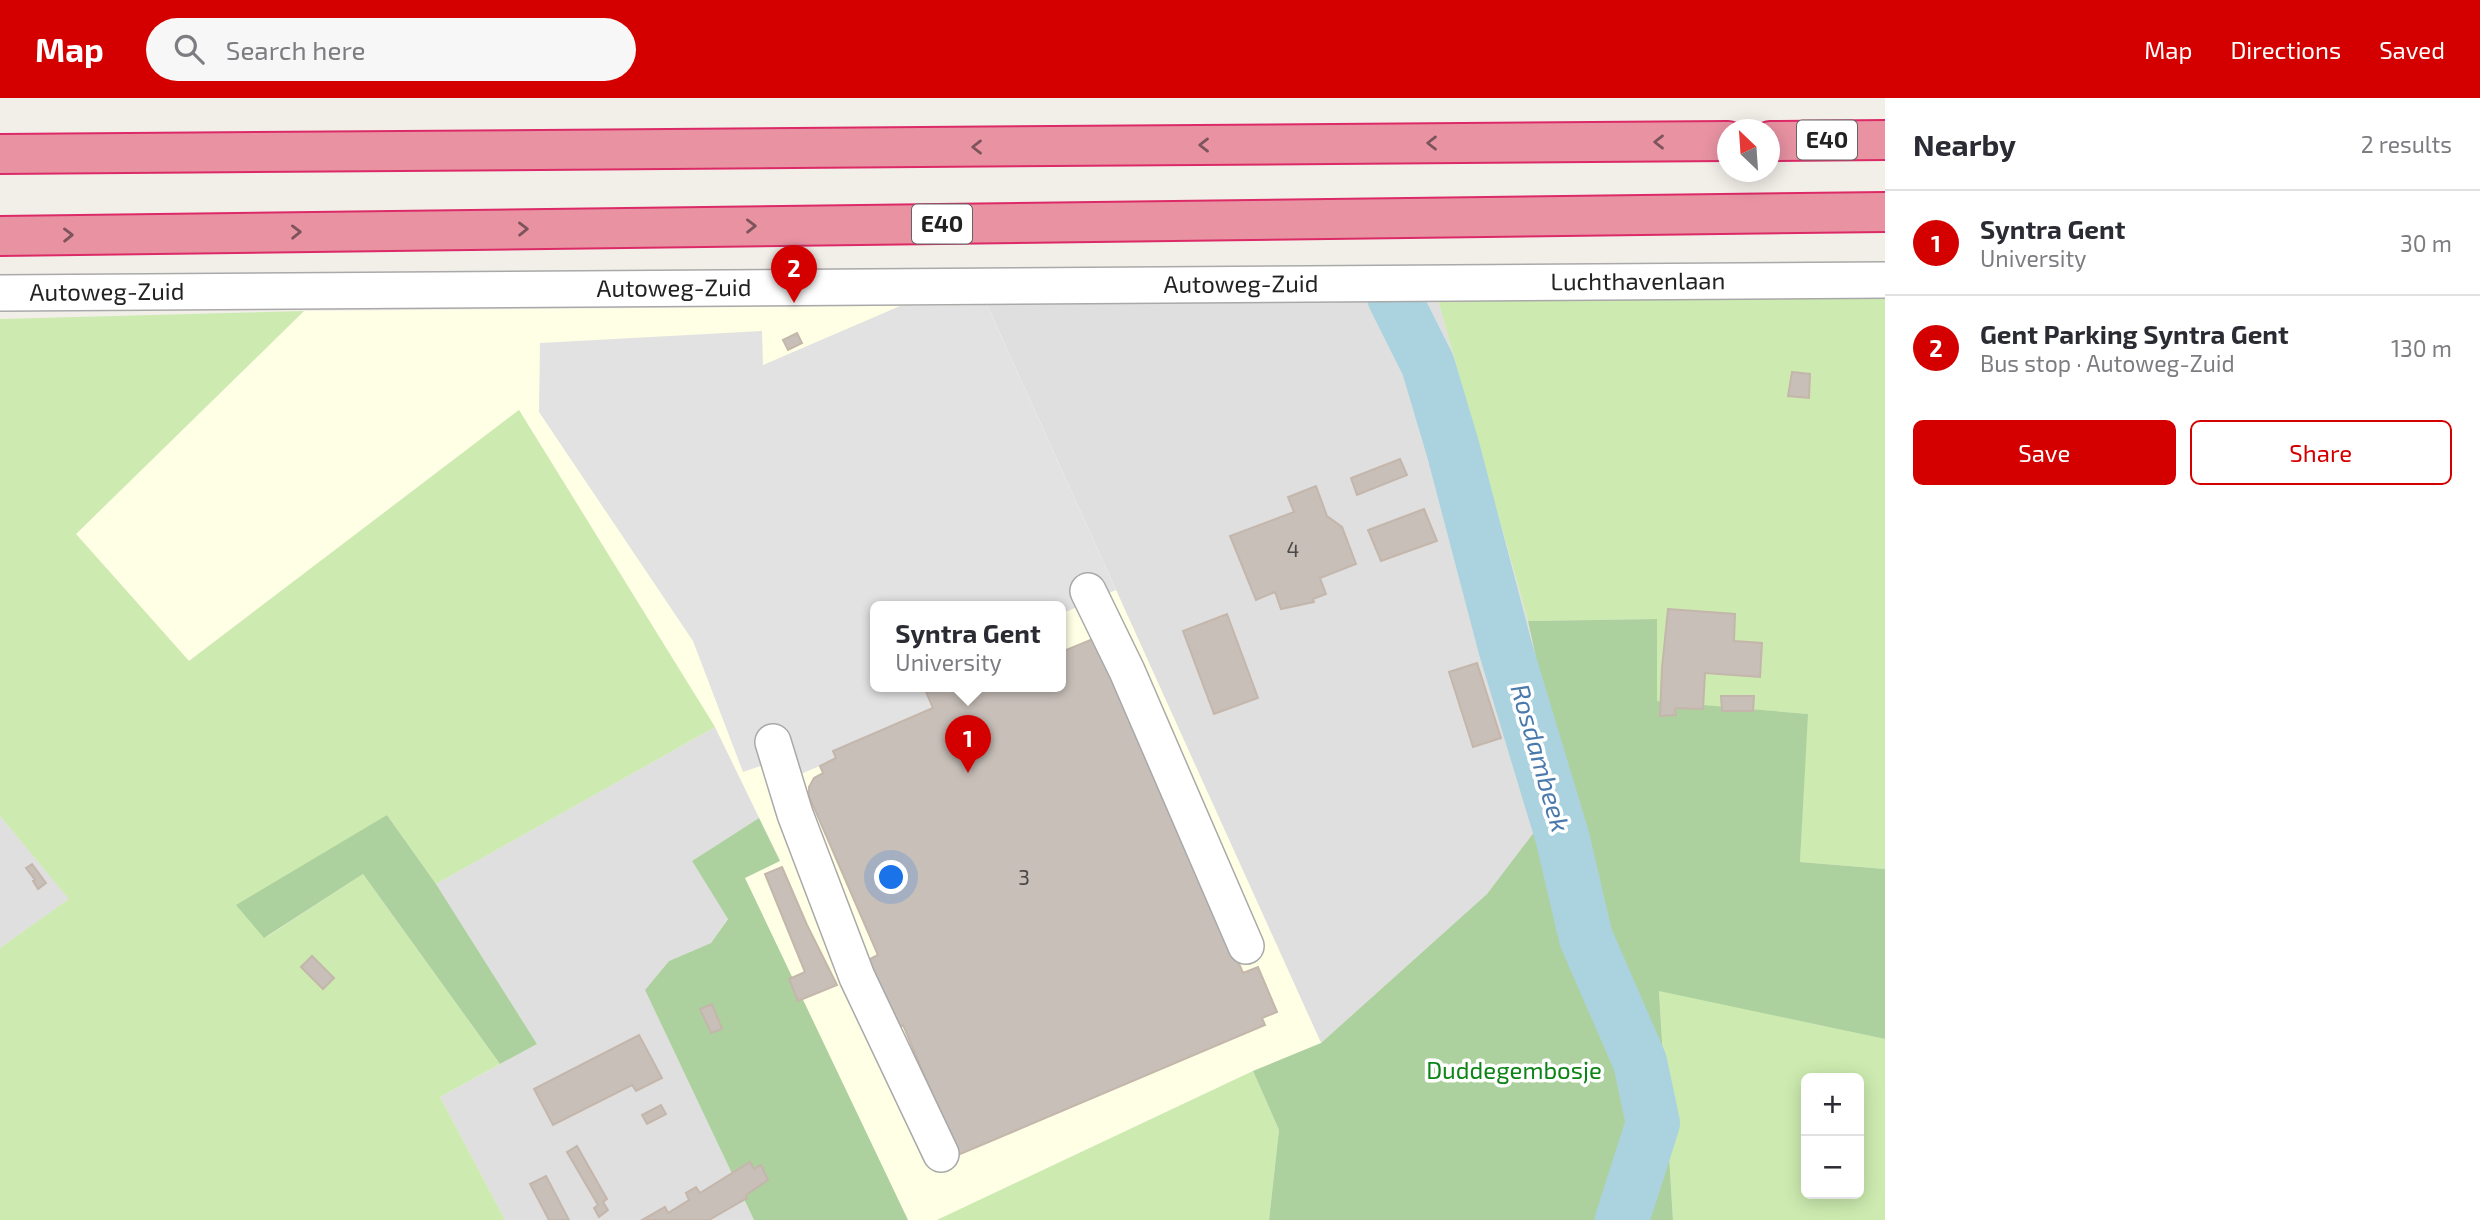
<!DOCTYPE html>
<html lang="en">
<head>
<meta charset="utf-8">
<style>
  :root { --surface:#fff; --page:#f7f7f7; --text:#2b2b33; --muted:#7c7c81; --line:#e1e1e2; --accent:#d40000 }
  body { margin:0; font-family:"Exo 2",sans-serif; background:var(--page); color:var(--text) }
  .controls { position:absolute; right:21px; bottom:21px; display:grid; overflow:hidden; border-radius:10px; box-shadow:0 4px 18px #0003 }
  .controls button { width:63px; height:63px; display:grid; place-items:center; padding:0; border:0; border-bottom:2px solid var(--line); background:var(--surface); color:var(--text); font:35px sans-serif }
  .compass { position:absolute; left:1717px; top:21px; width:63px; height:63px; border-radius:50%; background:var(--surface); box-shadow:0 4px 18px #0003; rotate:335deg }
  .you { position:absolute; left:892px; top:780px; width:24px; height:24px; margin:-18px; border:5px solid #fff; border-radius:50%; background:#1a73e8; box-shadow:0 0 0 10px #1a73e833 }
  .badge { display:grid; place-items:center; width:46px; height:46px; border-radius:50%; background:var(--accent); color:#fff; font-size:23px; font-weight:700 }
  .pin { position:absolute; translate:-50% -58px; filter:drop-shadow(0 2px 4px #0008) }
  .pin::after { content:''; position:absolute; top:37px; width:24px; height:21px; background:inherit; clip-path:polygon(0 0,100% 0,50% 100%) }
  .popup { position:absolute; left:870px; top:503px; width:196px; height:91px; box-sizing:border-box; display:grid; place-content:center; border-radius:10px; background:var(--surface); filter:drop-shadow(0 2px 5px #0005); font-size:23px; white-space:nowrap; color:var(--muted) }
  .popup b { font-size:26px; color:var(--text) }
  .popup::after { content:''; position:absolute; left:50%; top:100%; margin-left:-14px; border:14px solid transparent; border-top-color:var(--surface) }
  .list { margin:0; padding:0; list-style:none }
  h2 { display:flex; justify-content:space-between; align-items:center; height:91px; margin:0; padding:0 28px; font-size:30px }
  h2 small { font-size:23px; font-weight:400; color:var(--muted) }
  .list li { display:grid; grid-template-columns:46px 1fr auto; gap:21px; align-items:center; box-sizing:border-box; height:105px; padding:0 28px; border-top:2px solid var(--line) }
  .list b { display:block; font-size:26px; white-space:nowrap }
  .list p { margin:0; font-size:23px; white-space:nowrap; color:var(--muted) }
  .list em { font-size:23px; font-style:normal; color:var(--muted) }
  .actions { display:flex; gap:14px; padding:21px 28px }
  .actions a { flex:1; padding:16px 0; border:2px solid var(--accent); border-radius:10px; text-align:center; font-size:24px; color:var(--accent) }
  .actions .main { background:var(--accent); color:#fff }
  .icon { flex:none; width:38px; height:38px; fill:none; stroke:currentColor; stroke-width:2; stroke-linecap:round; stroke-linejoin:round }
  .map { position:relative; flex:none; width:1885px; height:1122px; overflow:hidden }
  header { display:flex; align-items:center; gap:42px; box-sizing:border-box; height:98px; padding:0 35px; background:var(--accent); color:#fff }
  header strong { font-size:33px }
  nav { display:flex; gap:38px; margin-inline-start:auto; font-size:24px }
  .search { width:490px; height:63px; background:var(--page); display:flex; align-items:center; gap:18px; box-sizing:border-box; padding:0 24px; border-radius:38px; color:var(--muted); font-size:26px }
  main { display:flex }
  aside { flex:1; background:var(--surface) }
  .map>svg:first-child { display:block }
  .residential { fill:#e0dfdf }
  .education { fill:#ffffe5; fill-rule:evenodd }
  .grass { fill:#cdebb0; fill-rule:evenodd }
  .forest { fill:#add19e }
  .parking { fill:#e2e2e2 }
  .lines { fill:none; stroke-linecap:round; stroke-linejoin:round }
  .river { stroke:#aad3df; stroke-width:54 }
  .building { fill:#c7bfb8; stroke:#c4b6ab; stroke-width:2 }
  .minor-casing { stroke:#a9a9a9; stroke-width:38 }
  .highway-casing { stroke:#dc2a67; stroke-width:42 }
  .minor { stroke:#fff; stroke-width:35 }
  .highway { stroke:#e892a2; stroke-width:38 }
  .oneway { stroke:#7b545c }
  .labels { text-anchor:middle; stroke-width:7; stroke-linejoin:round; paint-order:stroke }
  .number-label { font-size:21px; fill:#4b4948 }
  .shield { fill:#fff; stroke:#646464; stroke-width:2 }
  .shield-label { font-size:23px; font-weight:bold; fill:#222 }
  .street-label { font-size:24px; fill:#222; stroke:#fff }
  .park-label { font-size:24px; fill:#0c8416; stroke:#fff }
  .water-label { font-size:26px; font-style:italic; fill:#4a7aab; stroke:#fff }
</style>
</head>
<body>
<header>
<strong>Map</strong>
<div class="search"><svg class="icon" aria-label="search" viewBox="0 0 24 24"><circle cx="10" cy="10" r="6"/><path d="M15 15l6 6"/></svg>Search here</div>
<nav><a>Map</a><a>Directions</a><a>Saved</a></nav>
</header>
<main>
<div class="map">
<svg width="1885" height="1122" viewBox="0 0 1885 1122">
  <rect width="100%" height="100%" fill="#f2efe9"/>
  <path class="residential" d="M1438 202 1528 523 1560 670 1536 733 1487 796 1321 945 987 207Z
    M715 629 759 720 692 763 728 820 711 845 669 863 645 892 754 1122H505L440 999 537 946 436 786Z
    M0 718 70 801 0 850Z"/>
  <path class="education" d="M987 207 1321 945 1253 973 937 1122H908L744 780 780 762 715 629 519 312 189 563 76 436 304 213ZM875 509H1061V589H875Z"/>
  <path class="grass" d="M1885 197V771L1800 764 1807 616 1656 603 1657 521 1528 523 1438 202Z
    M304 213 76 436 189 563 519 312 715 629 436 786 387 717 265 840 363 776 500 966 440 999 505 1122H0V850L69 801 0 718V221Z
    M1659 892 1885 941V1122H1673ZM1806 980H1859V1096H1806Z
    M1253 973 1279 1032 1269 1122H937Z"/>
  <path class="forest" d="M1657 521V603L1808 616 1800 764 1885 771V941L1659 893 1673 1122H1269L1279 1032 1253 973 1321 945 1487 796 1535 733 1560 670 1528 523Z
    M387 717 436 786 537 946 500 966 363 776 264 840 236 807Z
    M759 720 780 763 745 780 908 1122H754L645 892 669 863 711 845 728 821 692 763Z"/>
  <path class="parking" d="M987 207 1116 492 1061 516V509H875V589H923L933 610 833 653 836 661 775 687 766 666 743 674 693 543 539 314 540 245 762 233 763 267 900 208Z"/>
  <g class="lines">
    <path class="river" d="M1394 199 1428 267 1453 351 1505 549 1562 738 1586 840 1640 964 1653 1025 1622 1122"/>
  </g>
  <path class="building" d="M797 235 802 245 788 252 783 242Z
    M1792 274 1810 276 1809 300 1788 298Z
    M1400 361 1407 377 1357 397 1351 380Z
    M1316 388 1327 418 1342 429 1356 466 1320 480 1326 496 1313 501 1314 504 1281 511 1275 494 1256 502 1230 438 1294 414 1288 399Z
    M1424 411 1437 443 1381 463 1368 432Z
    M1668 511 1735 516 1734 543 1762 545 1760 579 1705 575 1703 611 1675 610 1676 617 1660 618 1662 570Z
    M1227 516 1258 600 1214 616 1183 533Z
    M1100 538 1243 875 1258 869 1277 914 1262 920 1265 927 958 1057 903 927 897 931 868 862 878 857 809 698V689L814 680 823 675 820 668 836 660 833 653 933 610 924 589H1061V546L1064 553Z
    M1477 565 1501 640 1473 649 1449 574Z
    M1721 598H1754L1753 613H1722Z
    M32 766 46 785 38 791 33 783 35 782 26 770Z
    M782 769 807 827 837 887 798 903 789 881 805 874 765 776Z
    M312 858 334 880 323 891 301 869Z
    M712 906 722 931 711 935 700 911Z
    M639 937 662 980 636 993 632 987 553 1027 534 991Z
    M661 1007 666 1016 647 1026 642 1017Z
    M577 1048 607 1101 603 1104 608 1112 599 1119 594 1110 598 1107 567 1054Z
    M750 1064 754 1071 761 1067 768 1082 746 1097 747 1100 709 1122H642L665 1109 668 1115 689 1102 686 1095 696 1089 700 1095Z
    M546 1078 569 1122H549L530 1086Z"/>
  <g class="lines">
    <defs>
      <g id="minor">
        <path id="s1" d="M0 195 1885 182"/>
        <path d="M1088 493 1127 573 1246 848"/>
        <path d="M773 644 795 716 857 879 941 1056"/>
      </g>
      <path id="highway" d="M1770 43 1885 42
        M0 56 1728 43
        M0 138 1885 114"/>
    </defs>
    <use href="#minor" class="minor-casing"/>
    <use href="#highway" class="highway-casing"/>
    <use href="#minor" class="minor"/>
    <use href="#highway" class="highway"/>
  </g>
  <defs><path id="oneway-chevron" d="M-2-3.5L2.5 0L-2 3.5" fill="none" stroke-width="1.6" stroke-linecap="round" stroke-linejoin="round" transform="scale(1.75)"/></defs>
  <g class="oneway">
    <use href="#oneway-chevron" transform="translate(1659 44) rotate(180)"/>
    <use href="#oneway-chevron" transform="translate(1432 45) rotate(180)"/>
    <use href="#oneway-chevron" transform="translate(1204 47) rotate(180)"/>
    <use href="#oneway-chevron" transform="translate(977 49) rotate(180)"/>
    <use href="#oneway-chevron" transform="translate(751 128) rotate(-1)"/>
    <use href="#oneway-chevron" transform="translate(523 131) rotate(-1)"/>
    <use href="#oneway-chevron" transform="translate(296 134) rotate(-1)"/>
    <use href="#oneway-chevron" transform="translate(68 137) rotate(-1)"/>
  </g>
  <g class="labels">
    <g class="number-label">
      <text x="1293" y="459">4</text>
      <text x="1024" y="787">3</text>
    </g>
    <g class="shield">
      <rect x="1797" y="22.5" width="60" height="39" rx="5"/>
      <rect x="912" y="106.5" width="60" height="39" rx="5"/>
    </g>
    <g class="shield-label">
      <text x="1827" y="50">E40</text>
      <text x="942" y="134">E40</text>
    </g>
    <g class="street-label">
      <text dy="8" stroke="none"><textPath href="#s1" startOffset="1638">Luchthavenlaan</textPath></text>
      <text dy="8" stroke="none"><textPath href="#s1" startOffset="1241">Autoweg-Zuid</textPath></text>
      <text dy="8" stroke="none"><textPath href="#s1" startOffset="674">Autoweg-Zuid</textPath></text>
      <text dy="8" stroke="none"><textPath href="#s1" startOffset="107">Autoweg-Zuid</textPath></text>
    </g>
    <g class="park-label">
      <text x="1514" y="981">Duddegembosje</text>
    </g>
    <g class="water-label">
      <text transform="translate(1540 660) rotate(74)" y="9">Rosdambeek</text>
    </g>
  </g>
</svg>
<div class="controls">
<button>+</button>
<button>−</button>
</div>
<svg class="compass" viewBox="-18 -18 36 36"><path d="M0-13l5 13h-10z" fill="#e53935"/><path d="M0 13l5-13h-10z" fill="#7c7c81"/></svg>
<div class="you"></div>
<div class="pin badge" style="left:968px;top:675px">1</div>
<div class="popup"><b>Syntra Gent</b>University</div>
<div class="pin badge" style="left:794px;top:205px">2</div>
</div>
<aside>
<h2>Nearby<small>2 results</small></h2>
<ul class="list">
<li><span class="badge">1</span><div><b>Syntra Gent</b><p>University</p></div><em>30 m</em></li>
<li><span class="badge">2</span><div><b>Gent Parking Syntra Gent</b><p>Bus stop · Autoweg-Zuid</p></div><em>130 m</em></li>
</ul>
<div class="actions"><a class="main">Save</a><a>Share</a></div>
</aside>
</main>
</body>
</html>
